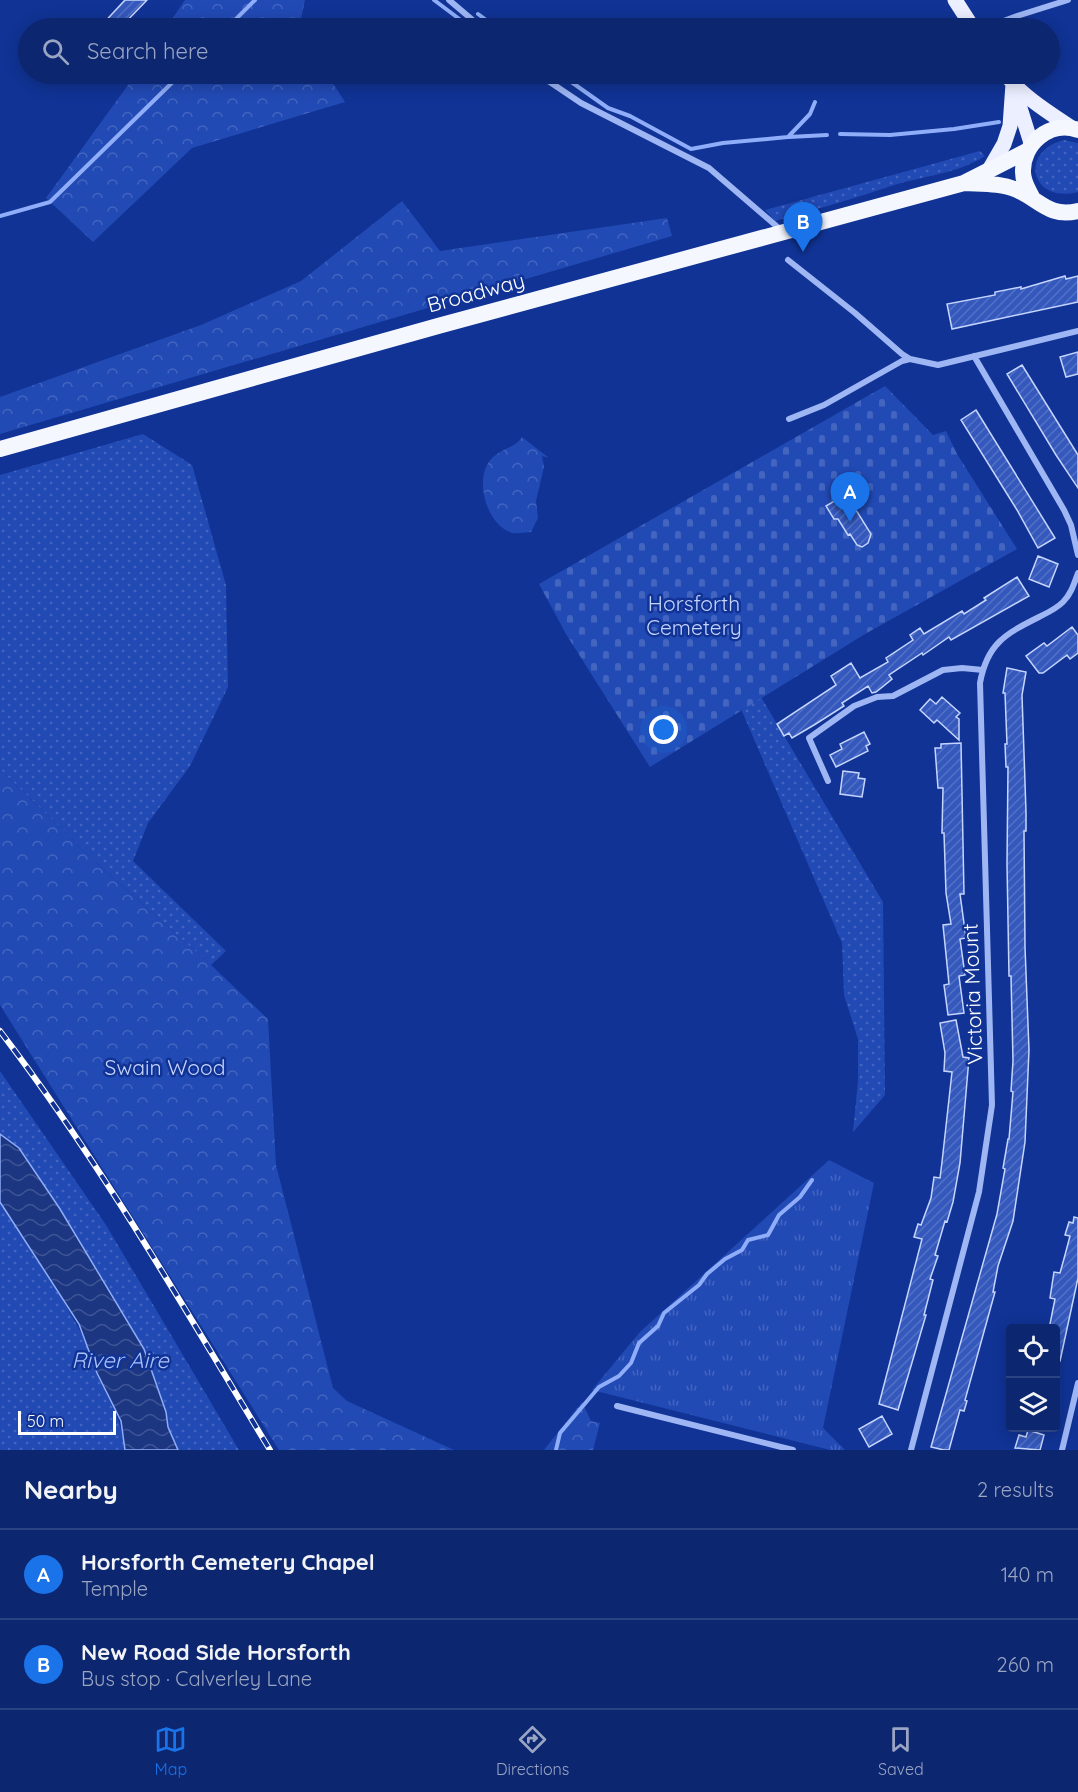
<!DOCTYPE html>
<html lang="en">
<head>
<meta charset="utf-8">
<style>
  :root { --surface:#0c2670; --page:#152e75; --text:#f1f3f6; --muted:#9aa5c3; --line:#2c4383; --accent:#1a73e8 }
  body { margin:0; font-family:Quicksand,sans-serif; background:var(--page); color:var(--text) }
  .controls { position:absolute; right:18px; bottom:18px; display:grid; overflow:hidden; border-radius:6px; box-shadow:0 3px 15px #0003 }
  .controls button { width:54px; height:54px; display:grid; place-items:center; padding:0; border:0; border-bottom:2px solid var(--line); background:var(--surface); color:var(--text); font:30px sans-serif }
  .scale { position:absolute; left:18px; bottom:15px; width:98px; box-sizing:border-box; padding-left:6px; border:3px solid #fff; border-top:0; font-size:16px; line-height:21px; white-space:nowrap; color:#fff; -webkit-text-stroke:4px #103395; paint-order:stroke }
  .you { position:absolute; left:664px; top:730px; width:21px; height:21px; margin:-15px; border:4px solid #fff; border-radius:50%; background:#1a73e8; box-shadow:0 0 0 9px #1a73e833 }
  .badge { display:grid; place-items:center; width:39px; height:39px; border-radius:50%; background:var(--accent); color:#fff; font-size:20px; font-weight:700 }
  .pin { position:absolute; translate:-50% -50px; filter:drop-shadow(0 2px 3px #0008) }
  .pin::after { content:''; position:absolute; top:32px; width:21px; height:18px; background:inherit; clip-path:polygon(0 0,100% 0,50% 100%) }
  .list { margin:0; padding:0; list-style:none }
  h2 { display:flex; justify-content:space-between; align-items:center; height:78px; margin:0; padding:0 24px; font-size:26px }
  h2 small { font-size:20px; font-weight:400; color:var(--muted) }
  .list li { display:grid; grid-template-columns:39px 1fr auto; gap:18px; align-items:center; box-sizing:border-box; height:90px; padding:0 24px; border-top:2px solid var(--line) }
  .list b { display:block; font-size:22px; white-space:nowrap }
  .list p { margin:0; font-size:20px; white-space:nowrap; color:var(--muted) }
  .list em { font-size:20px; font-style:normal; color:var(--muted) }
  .icon { flex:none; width:33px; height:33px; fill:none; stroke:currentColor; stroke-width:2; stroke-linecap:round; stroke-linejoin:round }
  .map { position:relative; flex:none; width:1078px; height:1450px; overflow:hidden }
  .search { position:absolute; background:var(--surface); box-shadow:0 3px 15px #0003; left:18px; right:18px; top:18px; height:66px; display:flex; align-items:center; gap:15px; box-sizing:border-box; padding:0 21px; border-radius:33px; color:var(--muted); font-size:22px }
  .sheet { height:258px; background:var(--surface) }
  nav { display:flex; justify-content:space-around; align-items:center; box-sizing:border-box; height:84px; border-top:2px solid var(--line); background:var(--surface); font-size:16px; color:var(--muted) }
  nav a { display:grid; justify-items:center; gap:3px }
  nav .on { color:var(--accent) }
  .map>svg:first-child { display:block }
  .grass { fill:url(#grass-dots) }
  .forest { fill:url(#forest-crowns) }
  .cemetery { fill:url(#cemetery-stones) }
  .park { fill:url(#park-tufts) }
  .water { fill:url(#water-waves); stroke:#8fadf8; stroke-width:1.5 }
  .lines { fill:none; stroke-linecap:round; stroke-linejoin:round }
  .stream { stroke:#8fadf8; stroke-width:4 }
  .building { fill:url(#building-hatch); stroke:#c6d5fe; stroke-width:1.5 }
  .minor { stroke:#9eb6f4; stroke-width:6 }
  .primary { stroke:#ebefff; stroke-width:15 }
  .trunk { stroke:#f5f7ff; stroke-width:16 }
  .rail-casing { stroke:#fff; stroke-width:6 }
  .rail { stroke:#103395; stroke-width:4; stroke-dasharray:11; stroke-linecap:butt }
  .labels { text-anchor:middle; stroke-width:5; stroke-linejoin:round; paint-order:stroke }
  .street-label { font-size:21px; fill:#fff; stroke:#103395 }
  .park-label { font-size:21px; fill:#c6d5fe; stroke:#103395 }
  .water-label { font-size:22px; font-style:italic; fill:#aac1fb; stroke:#103395 }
</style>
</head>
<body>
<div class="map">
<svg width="1078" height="1450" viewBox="0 0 1078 1450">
  <defs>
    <pattern id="grass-dots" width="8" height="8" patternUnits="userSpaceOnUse" patternTransform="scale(1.5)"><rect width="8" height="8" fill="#224ab5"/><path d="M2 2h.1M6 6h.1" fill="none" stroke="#4365c0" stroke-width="1.8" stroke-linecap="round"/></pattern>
    <pattern id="forest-crowns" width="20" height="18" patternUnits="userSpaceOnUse" patternTransform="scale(1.5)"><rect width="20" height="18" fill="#224ab5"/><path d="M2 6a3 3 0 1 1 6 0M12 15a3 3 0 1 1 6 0" fill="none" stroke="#4365c0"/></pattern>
    <pattern id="cemetery-stones" width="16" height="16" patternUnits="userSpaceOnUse" patternTransform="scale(1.5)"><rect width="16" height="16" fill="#224ab5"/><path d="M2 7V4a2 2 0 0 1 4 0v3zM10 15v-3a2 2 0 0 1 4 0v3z" fill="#4365c0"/></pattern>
    <pattern id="park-tufts" width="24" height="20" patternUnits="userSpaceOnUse" patternTransform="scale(1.5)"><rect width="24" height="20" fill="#224ab5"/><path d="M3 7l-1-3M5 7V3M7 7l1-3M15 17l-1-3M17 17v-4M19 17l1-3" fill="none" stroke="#4365c0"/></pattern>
    <pattern id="water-waves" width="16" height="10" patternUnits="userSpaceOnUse" patternTransform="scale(1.5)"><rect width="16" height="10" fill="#1c3682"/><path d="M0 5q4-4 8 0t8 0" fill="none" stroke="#3e5495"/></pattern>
    <pattern id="building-hatch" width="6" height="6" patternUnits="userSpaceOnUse" patternTransform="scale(1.5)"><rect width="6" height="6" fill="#3458bc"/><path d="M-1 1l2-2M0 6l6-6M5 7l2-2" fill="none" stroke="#5271c6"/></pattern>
  </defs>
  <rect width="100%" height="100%" fill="#103395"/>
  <path class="grass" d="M1064 140 1078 143V192C1031 204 1018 152 1064 140Z
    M980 151 985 156C957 174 922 176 891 186 853 199 814 210 775 221L765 210Z
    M143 434 192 465 226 585 228 687 190 766 148 823 133 861 226 951 211 965 101 867 0 769V475Z
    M761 697 883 902 885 1095 853 1132 858 1081V1039L844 995 842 943 741 709Z
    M0 1071 106 1225 239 1450H178L168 1427 166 1412 144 1349 60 1209 19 1148 0 1134Z
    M0 1199 52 1281 105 1375 127 1450H0Z"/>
  <path class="forest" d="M185 0H305L299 28H166Z
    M136 74H327L345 102 192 148 93 242 46 198Z
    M402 201 440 251 667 218 672 236 0 434V397L201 325 301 281Z
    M522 437 549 458 542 456 544 467 536 501 538 518 531 532C525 532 517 534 512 533 488 525 476 486 487 465 496 448 514 450 522 437Z
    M0 769 101 867 211 965 268 1019 276 1165 333 1388 347 1401 454 1450H279L0 1005Z
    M582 1402 591 1421 600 1423 593 1450H544Z"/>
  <path class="cemetery" d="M885 386 933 435 946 431 957 454 1017 549 865 634 650 767 566 634 539 584Z"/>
  <path class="park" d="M829 1160 874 1183 823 1428 845 1450H830L592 1390 640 1332Z"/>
  <path class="water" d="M0 1134 19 1148 60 1209 144 1349 166 1412 168 1427 178 1450H125L121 1421 97 1373 79 1324 0 1202Z"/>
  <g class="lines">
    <path class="stream" d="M434 0 462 21
      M478 14 497 28
      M227 28 255 0
      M560 74 608 108 630 116 691 149 723 143 788 137 810 114 815 102
      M840 134 890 135 954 129 999 122
      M789 137 827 135
      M0 216 50 202 181 74
      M556 1450 560 1433 599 1387 619 1376 631 1363 639 1343 658 1326 664 1313 699 1285 707 1274 725 1259 742 1250 748 1240 768 1235 779 1215 800 1197 812 1180"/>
  </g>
  <path class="building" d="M125 0H147L120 28H99Z
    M1065 276 1066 279 1078 276V302L952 329 947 304 995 295V292L1021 287V289Z
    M1078 352V374L1066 377 1060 357Z
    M1022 365 1078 455V488L1056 455 1007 374Z
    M976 410 1055 538 1038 548 1017 510 961 420Z
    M846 494 871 534 868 543 862 547 857 545 850 534 848 535 838 519H834L826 506Z
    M1038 556 1058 564 1049 587 1029 579Z
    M1017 577 1029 596 951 640 949 637 923 655 922 653 889 675 892 679 876 692 872 693 868 686 842 703 844 706 814 725 792 738 789 733 784 736 777 724 836 685 831 676 851 663 860 678 888 662 886 658 913 640 910 635 920 628 924 634 962 611 964 614 986 600 984 598Z
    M1072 627 1078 635V653L1070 659 1067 655 1043 673H1039L1026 656 1044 643 1047 646Z
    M1007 668 1026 672 1022 695 1026 812V831H1024L1025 947 1029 1050 1025 1142 1013 1221 998 1266 993 1292H995L965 1400 967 1401 964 1411 960 1410 949 1450H944L931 1447 997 1214 1005 1169 1003 1168 1008 1139H1009L1013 1092 1011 1091 1013 1061 1011 976H1009L1007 864 1008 767H1006L1005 744H1007L1005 693H1003Z
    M942 697 960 713 956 717 959 719V740L937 720 934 723 920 710 930 699 936 704Z
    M864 732 870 744 866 746 868 751 836 767 830 755 842 749 840 744Z
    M961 743 964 894H960L966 938 960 939 965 975 959 976 964 1013 948 1015 944 985 949 984 943 925 951 924 946 893 944 833H942L943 788H938L935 748H941V744Z
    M843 771 859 773 858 778 865 779 862 797 840 794Z
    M956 1020 963 1057 969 1058 960 1163 953 1202 947 1222 945 1221 935 1255 938 1256 930 1279 933 1280 924 1315H926L898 1410 879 1404 922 1239 914 1237 918 1224 921 1225 931 1198 934 1177 940 1178 942 1162 952 1072 944 1071 945 1053 940 1023Z
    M1074 1217 1078 1218V1278L1060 1361H1056V1329H1049L1055 1299 1050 1298 1054 1272 1060 1273 1065 1255 1070 1236 1065 1235 1069 1222 1073 1223Z
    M882 1416 892 1434 869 1447 859 1429Z
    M1028 1430 1044 1435 1040 1450 1015 1448 1019 1435 1026 1437Z"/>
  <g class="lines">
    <path class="minor" d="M449 0 482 28
      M985 28 1017 16 1068 0
      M538 74 581 103 709 168 781 230
      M788 260 855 313 902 354 910 359 938 365 1078 331
      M974 356 1064 510 1071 525 1078 555
      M789 419 824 405 902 361 910 359
      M828 781 809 738 854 706 877 697 893 696 943 670 962 668 983 670
      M617 1406 793 1450
      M911 1450 979 1192 992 1105 980 683C987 644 1005 634 1039 617 1047 613 1056 609 1063 602 1071 594 1074 584 1078 573
      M1062 1450 1078 1383"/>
    <path class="primary" d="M955 0 973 28
      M1005 74C1022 96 1048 112 1072 128
      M1015 92 1031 143
      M989 170 1004 144 1010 126 1013 84"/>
    <path class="trunk" d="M965 183C982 184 1001 183 1017 190 1040 200 1049 218 1078 211
      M1033 199C1029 190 1023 183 1023 172 1022 144 1050 120 1078 130
      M0 449 438 326 964 183 1027 151"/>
    <defs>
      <path id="rail" d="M0 1031C101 1163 184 1308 270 1450"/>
    </defs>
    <use href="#rail" class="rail-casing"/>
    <use href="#rail" class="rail"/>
  </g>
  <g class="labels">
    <g class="street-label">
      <text transform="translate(476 293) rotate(-15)" y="7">Broadway</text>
      <text transform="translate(973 994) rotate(-92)" y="7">Victoria Mount</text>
    </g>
    <g class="park-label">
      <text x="694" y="611">Horsforth<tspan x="694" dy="24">Cemetery</tspan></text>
      <text x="165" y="1075">Swain Wood</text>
    </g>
    <g class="water-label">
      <text x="120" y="1368">River Aire</text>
    </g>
  </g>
</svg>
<div class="controls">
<button><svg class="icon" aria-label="locate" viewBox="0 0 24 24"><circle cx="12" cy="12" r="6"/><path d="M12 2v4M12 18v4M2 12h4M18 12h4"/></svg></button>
<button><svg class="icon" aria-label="layers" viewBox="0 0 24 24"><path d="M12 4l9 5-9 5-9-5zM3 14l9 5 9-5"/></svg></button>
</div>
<div class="scale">50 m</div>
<div class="you"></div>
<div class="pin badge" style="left:850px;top:522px">A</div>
<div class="pin badge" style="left:803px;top:252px">B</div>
<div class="search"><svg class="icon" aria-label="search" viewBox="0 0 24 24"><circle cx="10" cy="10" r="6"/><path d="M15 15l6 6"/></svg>Search here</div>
</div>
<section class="sheet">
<h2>Nearby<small>2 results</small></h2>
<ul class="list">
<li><span class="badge">A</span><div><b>Horsforth Cemetery Chapel</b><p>Temple</p></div><em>140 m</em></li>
<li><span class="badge">B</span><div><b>New Road Side Horsforth</b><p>Bus stop · Calverley Lane</p></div><em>260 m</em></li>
</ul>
</section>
<nav>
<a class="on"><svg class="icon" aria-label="map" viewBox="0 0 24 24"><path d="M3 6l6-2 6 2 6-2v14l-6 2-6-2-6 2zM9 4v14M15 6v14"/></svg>Map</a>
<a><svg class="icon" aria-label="directions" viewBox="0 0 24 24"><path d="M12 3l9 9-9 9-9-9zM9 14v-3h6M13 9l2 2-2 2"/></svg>Directions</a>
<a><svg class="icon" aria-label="saved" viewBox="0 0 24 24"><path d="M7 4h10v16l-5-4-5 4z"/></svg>Saved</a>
</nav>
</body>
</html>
